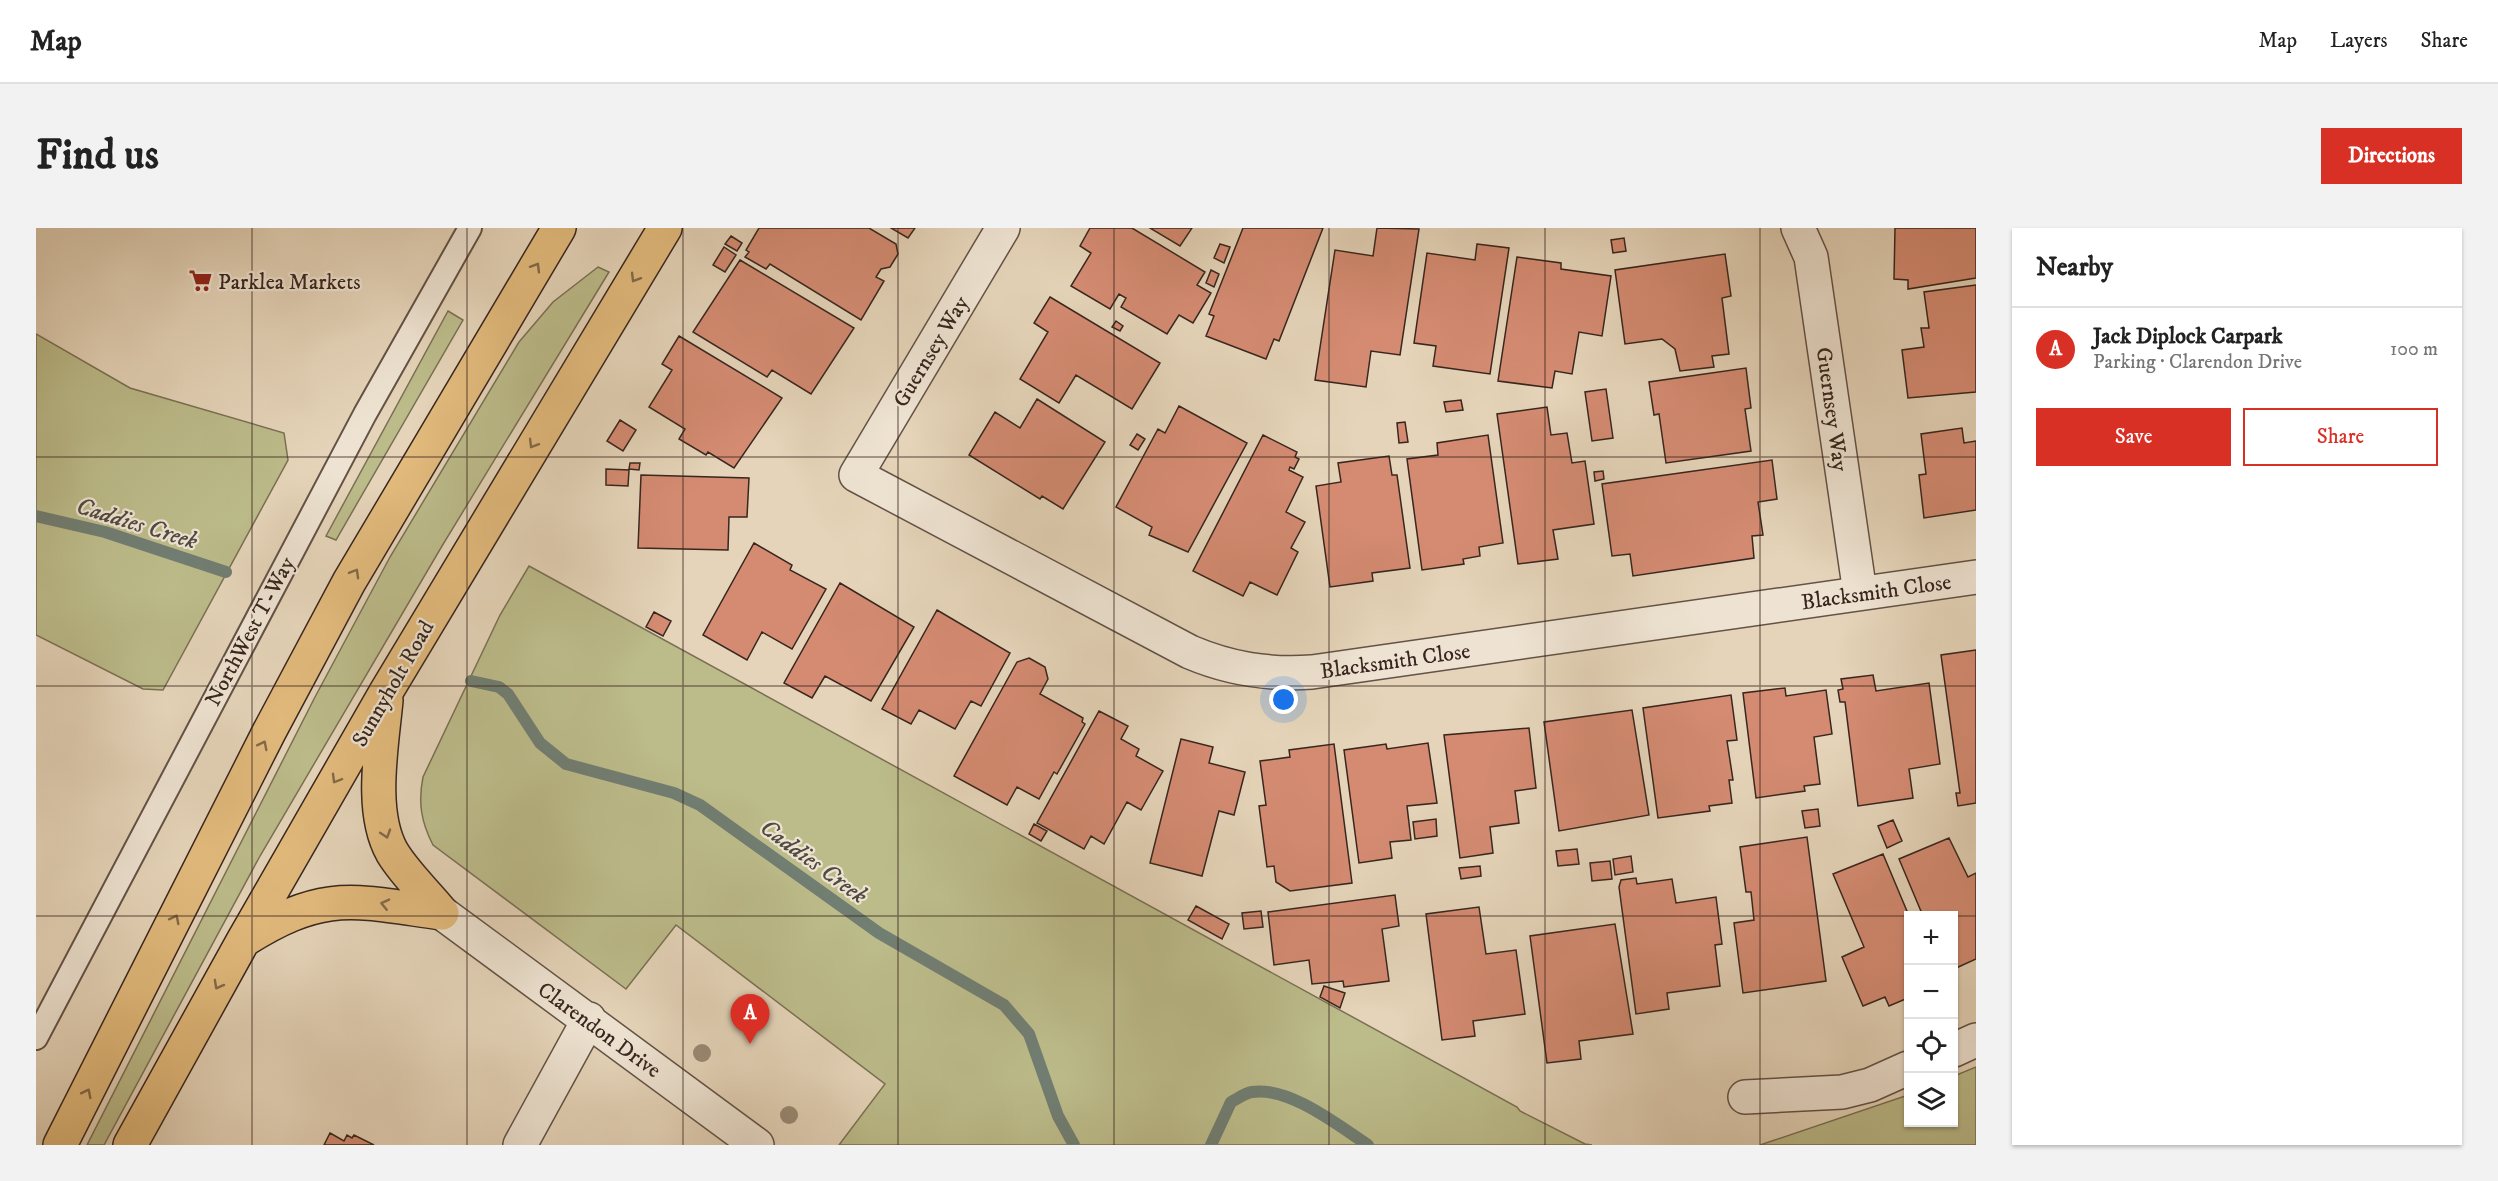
<!DOCTYPE html>
<html lang="en">
<head>
<meta charset="utf-8">
<style>
  :root { --surface:#fff; --page:#f2f2f2; --text:#222; --muted:#767676; --line:#e0e0e0; --accent:#d93025 }
  body { margin:0; font-family:"IM FELL DW Pica",serif; background:var(--page); color:var(--text) }
  .controls { position:absolute; right:18px; bottom:18px; display:grid; overflow:hidden; border-radius:0px; box-shadow:0 2px 4px #0004 }
  .controls button { width:54px; height:54px; display:grid; place-items:center; padding:0; border:0; border-bottom:2px solid var(--line); background:var(--surface); color:var(--text); font:30px sans-serif }
  .you { position:absolute; left:1248px; top:472px; width:21px; height:21px; margin:-15px; border:4px solid #fff; border-radius:50%; background:#1a73e8; box-shadow:0 0 0 9px #1a73e833 }
  .badge { display:grid; place-items:center; width:39px; height:39px; border-radius:50%; background:var(--accent); color:#fff; font-size:20px; font-weight:700 }
  .pin { position:absolute; translate:-50% -50px; filter:drop-shadow(0 2px 3px #0008) }
  .pin::after { content:''; position:absolute; top:32px; width:21px; height:18px; background:inherit; clip-path:polygon(0 0,100% 0,50% 100%) }
  .list { margin:0; padding:0; list-style:none }
  h2 { display:flex; justify-content:space-between; align-items:center; height:78px; margin:0; padding:0 24px; font-size:26px }
  h2 small { font-size:20px; font-weight:400; color:var(--muted) }
  .list li { display:grid; grid-template-columns:39px 1fr auto; gap:18px; align-items:center; box-sizing:border-box; height:84px; padding:0 24px; border-top:2px solid var(--line) }
  .list b { display:block; font-size:22px; white-space:nowrap }
  .list p { margin:0; font-size:20px; white-space:nowrap; color:var(--muted) }
  .list em { font-size:20px; font-style:normal; color:var(--muted) }
  .actions { display:flex; gap:12px; padding:18px 24px }
  .actions a { flex:1; padding:14px 0; border:2px solid var(--accent); border-radius:0px; text-align:center; font-size:21px; color:var(--accent) }
  .actions .main { background:var(--accent); color:#fff }
  .icon { flex:none; width:33px; height:33px; fill:none; stroke:currentColor; stroke-width:2; stroke-linecap:round; stroke-linejoin:round }
  .map { position:relative; flex:none; width:1940px; height:917px; overflow:hidden; border-radius:0px }
  header { display:flex; align-items:center; gap:36px; box-sizing:border-box; height:84px; padding:0 30px; background:var(--surface); border-bottom:2px solid var(--line) }
  header strong { font-size:28px }
  nav { display:flex; gap:33px; margin-inline-start:auto; font-size:21px }
  .intro { display:flex; align-items:center; justify-content:space-between; box-sizing:border-box; height:144px; padding:0 36px }
  h1 { margin:0; font-size:42px }
  .button { padding:15px 27px; border-radius:0px; background:var(--accent); color:#fff; font-size:21px; font-weight:700 }
  main { display:flex; gap:36px; padding:0 36px }
  aside { flex:1; background:var(--surface); border-radius:0px; box-shadow:0 2px 4px #0004 }
  .map>svg:first-child { display:block }
  .green { fill:#bcbb8a; stroke:#7a7054; stroke-width:1.5 }
  .lines { fill:none; stroke-linecap:round; stroke-linejoin:round }
  .stream { stroke:#717e72; stroke-width:12 }
  .building { fill:#d48b72; stroke:#38261f; stroke-width:1.5 }
  .service-casing { stroke:#635246; stroke-width:26 }
  .minor-casing { stroke:#635246; stroke-width:36 }
  .primary-casing { stroke:#38261f; stroke-width:36 }
  .service { stroke:#eee3d2; stroke-width:22 }
  .minor { stroke:#eee3d2; stroke-width:33 }
  .primary { stroke:#e2ba7c; stroke-width:33 }
  .tree { fill:#988973 }
  .oneway { stroke:#846949 }
  .grid { fill:none; stroke:#38261f; stroke-width:1.5; stroke-opacity:0.55 }
  .labels { text-anchor:middle; stroke-width:4.5; stroke-linejoin:round; paint-order:stroke }
  .poi-label { font-size:22px; fill:#38261f; stroke:#eee3d2; text-anchor:start }
  .street-label { font-size:22px; fill:#38261f; stroke:#eee3d2 }
  .water-label { font-size:24px; font-style:italic; fill:#504b42; stroke:#eee3d2 }
</style>
</head>
<body>
<header>
<strong>Map</strong>
<nav><a>Map</a><a>Layers</a><a>Share</a></nav>
</header>
<div class="intro"><h1>Find us</h1><a class="button">Directions</a></div>
<main>
<div class="map">
<svg width="1940" height="917" viewBox="0 0 1940 917">
  <rect width="100%" height="100%" fill="#e5d4b9"/>
  <filter id="stains"><feTurbulence type="fractalNoise" baseFrequency=".00333" numOctaves="4"/><feColorMatrix values="0 0 0 0 .2 0 0 0 0 .09 0 0 0 0 .02 0 0 0 .5 -.17"/></filter>
  <radialGradient id="worn" r=".72"><stop offset=".6" stop-color="#630" stop-opacity="0"/><stop offset="1" stop-color="#630" stop-opacity=".3"/></radialGradient>
  <path class="green" d="M562 39 573 44 406 318 224 628 68 917H51L279 469 354 329 483 114 517 74Z
    M412 83 427 92 300 312 290 308Z
    M0 106 94 160 248 205 252 232 127 462 107 461 0 407Z
    M493 338 1481 879 1484 883 1549 916 1556 917H803L849 856 640 697 590 761 397 617C385 594 382 574 387 549L464 387Z
    M1940 839V917H1724L1872 867V894H1918V848Z"/>
  <g class="lines">
    <path class="stream" d="M0 288 69 304 190 344
      M435 453 463 459 472 466 504 515 530 536 638 565 664 577 843 705 968 777 993 806 1022 888 1038 917
      M1175 917 1195 874C1201 871 1209 865 1216 864 1253 858 1303 898 1332 917"/>
  </g>
  <path class="building" d="M723 0H833L860 16 862 26 854 39 845 41 840 49 848 53 825 92 734 36 730 41 709 29 713 24 710 22Z
    M855 0H879L872 10Z
    M1054 0H1096L1169 44 1161 57 1175 65 1157 95 1143 87 1131 106 1085 79 1090 70 1083 66 1074 81 1035 58 1055 25 1044 18Z
    M1114 0H1156L1144 18Z
    M1207 0H1287L1243 113 1238 111 1230 131 1170 108 1178 88 1173 86Z
    M1341 0 1383 1 1364 127 1335 123 1330 159 1279 152 1299 22 1337 28Z
    M1859 0H1940V50L1872 61V52L1858 51Z
    M695 8 706 15 701 23 689 16Z
    M1588 10 1590 23 1577 25 1575 12Z
    M1184 16 1194 19 1188 35 1178 30Z
    M1441 16 1473 20 1454 146 1397 138 1400 118 1378 115 1391 25 1439 32Z
    M688 19 700 27 689 44 677 37Z
    M1689 26 1695 68 1686 70 1693 126 1676 128 1678 139 1644 143 1639 121 1626 111 1589 116 1579 42Z
    M1481 29 1525 35V41L1575 48 1566 108 1543 104 1536 146 1519 143 1516 160 1462 153Z
    M704 32 818 100 775 166 736 142 731 149 657 104Z
    M1175 42 1183 46 1178 59 1170 55Z
    M1940 57V164L1872 170 1866 122 1888 119 1885 100H1893L1888 64Z
    M1014 69 1124 135 1096 181 1040 147 1023 175 984 151 1012 104 998 95Z
    M1080 93 1087 98 1084 103 1076 99Z
    M643 108 746 170 698 240 672 224 670 227 643 211 649 201 613 179 636 142 626 136Z
    M1710 140 1715 180 1709 181 1715 223 1630 235 1623 186 1618 187 1613 154Z
    M1570 161 1577 210 1556 213 1549 164Z
    M1001 171 1069 214 1027 281 1006 268 1004 271 933 227 959 184 984 200Z
    M1425 172 1427 182 1410 184 1408 174Z
    M1143 178 1211 215 1152 324 1113 307 1116 299 1080 279 1122 201 1129 205Z
    M1511 179 1515 207 1531 205 1536 235 1549 233 1558 296 1517 302 1522 331 1482 336 1461 186Z
    M584 192 600 202 587 223 571 213Z
    M1369 194 1372 214 1363 215 1361 195Z
    M1926 200 1928 215 1940 213V282L1888 290 1883 247 1890 246 1885 206Z
    M1101 206 1109 211 1102 222 1094 217Z
    M1227 207 1261 224 1259 229 1263 231 1258 241 1254 239 1253 242 1267 249 1250 284 1269 294 1255 320 1262 324 1241 367 1214 354 1207 368 1157 343Z
    M1452 207 1467 315 1443 319 1444 328 1427 331 1428 336 1386 342 1371 231 1402 227 1401 215Z
    M1353 228 1356 247H1361L1374 340 1336 345 1337 353 1294 359 1280 258 1305 254 1302 235Z
    M1736 232 1741 271 1722 274 1727 307 1716 308 1718 330 1597 348 1594 326 1576 328 1566 256Z
    M594 235H604L603 242 593 241Z
    M570 241 593 242 592 258 570 257Z
    M1567 243 1568 251 1559 253 1558 244Z
    M605 247 713 250 711 289H693L692 322 602 320Z
    M718 315 756 337 754 342 790 361 756 421 726 404 711 432 667 407Z
    M804 355 878 399 835 473 789 448 776 470 748 455Z
    M901 382 974 425 945 478 935 473 919 501 883 482 875 496 846 481Z
    M618 384 635 393 627 408 610 399Z
    M1940 422V575L1922 578 1920 565H1924L1905 427Z
    M993 430 1009 439 1012 451 1004 466 1047 490 1046 494 1049 496 1021 546 1018 544 1003 571 981 559 971 577 918 548 981 434Z
    M1837 447 1840 463 1893 455 1904 536 1873 541 1877 570 1822 578 1809 474H1804L1802 462 1807 461 1805 451Z
    M1749 460 1750 468 1790 462 1796 506 1778 509 1784 556 1768 558 1769 563 1720 570 1707 465Z
    M1695 467 1701 512 1691 513 1697 552H1693L1696 575 1673 578 1674 583 1622 590 1607 480Z
    M1596 482 1613 587 1523 603 1508 494Z
    M1063 483 1092 498 1085 511 1103 521 1100 528 1127 543 1105 582 1091 574 1068 616 1055 608 1048 621 1001 595Z
    M1493 500 1500 560 1479 563 1483 595 1454 599 1457 625 1424 630 1408 507Z
    M1145 511 1177 519 1173 535 1209 544 1198 587 1183 583 1166 648 1114 635Z
    M1392 515 1401 575 1371 578 1375 612 1354 614 1356 630 1323 635 1308 522 1350 516 1351 521Z
    M1298 516 1316 655 1254 663 1240 654 1238 638 1231 639 1223 578 1230 577 1224 533 1254 529 1253 522Z
    M1782 581 1784 598 1769 600 1766 583Z
    M1400 591 1401 608 1379 611 1377 594Z
    M1857 592 1866 613 1851 620 1842 598Z
    M998 596 1011 603 1005 613 993 606Z
    M1771 609 1790 753 1707 765 1698 695 1718 692 1715 664H1710L1704 619Z
    M1913 610 1932 649 1940 645V731L1918 741V688H1887L1863 631Z
    M1541 621 1543 636 1522 638 1520 623Z
    M1847 626 1873 688 1872 770 1853 778 1849 769 1827 778 1806 729 1828 719 1797 646Z
    M1595 628 1597 644 1579 647 1577 631Z
    M1574 633 1576 651 1556 653 1554 635Z
    M1444 638 1445 648 1425 651 1423 640Z
    M1600 650 1601 656 1636 651 1640 675 1680 669 1686 716 1679 717 1684 758 1631 765 1633 781 1600 786 1583 659 1585 652Z
    M1359 667 1363 698 1346 701 1353 753 1308 759 1307 753 1276 756 1273 732 1238 737 1232 684Z
    M1160 678 1193 696 1186 711 1152 692Z
    M1443 679 1450 726 1480 722 1489 786 1437 793 1439 808 1406 812 1390 686Z
    M1225 683 1227 699 1208 701 1206 685Z
    M1579 696 1597 806 1543 813 1545 831 1511 835 1494 708Z
    M1288 758 1309 765 1304 780 1284 769Z
    M294 905 308 913 311 907 316 910 318 907 338 917H288Z"/>
  <g class="lines">
    <defs>
      <path id="service" d="M0 810 329 186 434 0"/>
      <path id="minor" d="M967 0 820 247 1154 424C1194 441 1232 447 1276 444L1940 349
        M1762 0 1775 29 1824 365
        M406 685 721 917
        M1918 822 1940 812
        M1709 869 1806 864 1834 857 1872 840
        M484 917 553 791"/>
      <path id="primary" d="M350 472C346 517 333 583 356 624 369 646 391 666 406 685
        M208 712C289 661 317 673 406 685
        M24 917 233 504 313 354 523 0
        M94 917 207 713 350 464 629 0"/>
    </defs>
    <use href="#service" class="service-casing"/>
    <use href="#minor" class="minor-casing"/>
    <use href="#primary" class="primary-casing"/>
    <use href="#service" class="service"/>
    <use href="#minor" class="minor"/>
    <use href="#primary" class="primary"/>
  </g>
  <g class="tree">
    <circle cx="666" cy="825" r="9"/>
    <circle cx="753" cy="887" r="9"/>
  </g>
  <defs><path id="oneway-chevron" d="M-2-3.5L2.5 0L-2 3.5" fill="none" stroke-width="1.6" stroke-linecap="round" stroke-linejoin="round" transform="scale(1.5)"/></defs>
  <g class="oneway">
    <use href="#oneway-chevron" transform="translate(500 39) rotate(-59)"/>
    <use href="#oneway-chevron" transform="translate(599 50) rotate(121)"/>
    <use href="#oneway-chevron" transform="translate(497 216) rotate(121)"/>
    <use href="#oneway-chevron" transform="translate(319 345) rotate(-60)"/>
    <use href="#oneway-chevron" transform="translate(227 517) rotate(-63)"/>
    <use href="#oneway-chevron" transform="translate(300 551) rotate(120)"/>
    <use href="#oneway-chevron" transform="translate(350 606) rotate(72)"/>
    <use href="#oneway-chevron" transform="translate(349 676) rotate(-167)"/>
    <use href="#oneway-chevron" transform="translate(139 691) rotate(-63)"/>
    <use href="#oneway-chevron" transform="translate(182 757) rotate(119)"/>
    <use href="#oneway-chevron" transform="translate(51 865) rotate(-63)"/>
  </g>
  <path class="grid" d="M216 0V917M431 0V917M647 0V917M862 0V917M1078 0V917M1293 0V917M1509 0V917M1724 0V917M0 229H1940M0 458H1940M0 688H1872M1918 688H1940"/>
  <defs>
    <symbol id="supermarket-bare" viewBox="-9 -9 18 18"><path d="M-6-5.5h2.5l.6 2H6L4.5 2H-2.5L-4.4-4H-6ZM-1.5 3.2a1.3 1.3 0 1 0 .1 0ZM3 3.2a1.3 1.3 0 1 0 .1 0Z" fill="#8f2418" stroke="#eee3d2" stroke-width="2.5" paint-order="stroke"/></symbol>
  </defs>
  <g fill-rule="evenodd">
    <use href="#supermarket-bare" x="148" y="36" width="33" height="33"/>
  </g>
  <g class="labels">
    <g class="poi-label">
      <text x="182" y="61">Parklea Markets</text>
    </g>
    <g class="street-label">
      <text transform="translate(894 123) rotate(-59)" y="8">Guernsey Way</text>
      <text transform="translate(1797 181) rotate(82)" y="8">Guernsey Way</text>
      <text transform="translate(1840 363) rotate(-8)" y="8">Blacksmith Close</text>
      <text transform="translate(213 403) rotate(-62)" y="8">NorthWest T-Way</text>
      <text transform="translate(1359 432) rotate(-8)" y="8">Blacksmith Close</text>
      <text transform="translate(356 455) rotate(-60)" y="8">Sunnyholt Road</text>
      <text transform="translate(564 801) rotate(36)" y="8">Clarendon Drive</text>
    </g>
    <g class="water-label">
      <text transform="translate(101 295) rotate(17)" y="8">Caddies Creek</text>
      <text transform="translate(778 633) rotate(36)" y="8">Caddies Creek</text>
    </g>
  </g>
  <rect width="100%" height="100%" filter="url(#stains)"/>
  <rect width="100%" height="100%" fill="url(#worn)"/>
</svg>
<div class="controls">
<button>+</button>
<button>−</button>
<button><svg class="icon" aria-label="locate" viewBox="0 0 24 24"><circle cx="12" cy="12" r="6"/><path d="M12 2v4M12 18v4M2 12h4M18 12h4"/></svg></button>
<button><svg class="icon" aria-label="layers" viewBox="0 0 24 24"><path d="M12 4l9 5-9 5-9-5zM3 14l9 5 9-5"/></svg></button>
</div>
<div class="you"></div>
<div class="pin badge" style="left:714px;top:816px">A</div>
</div>
<aside>
<h2>Nearby<small></small></h2>
<ul class="list">
<li><span class="badge">A</span><div><b>Jack Diplock Carpark</b><p>Parking · Clarendon Drive</p></div><em>100 m</em></li>
</ul>
<div class="actions"><a class="main">Save</a><a>Share</a></div>
</aside>
</main>
</body>
</html>
